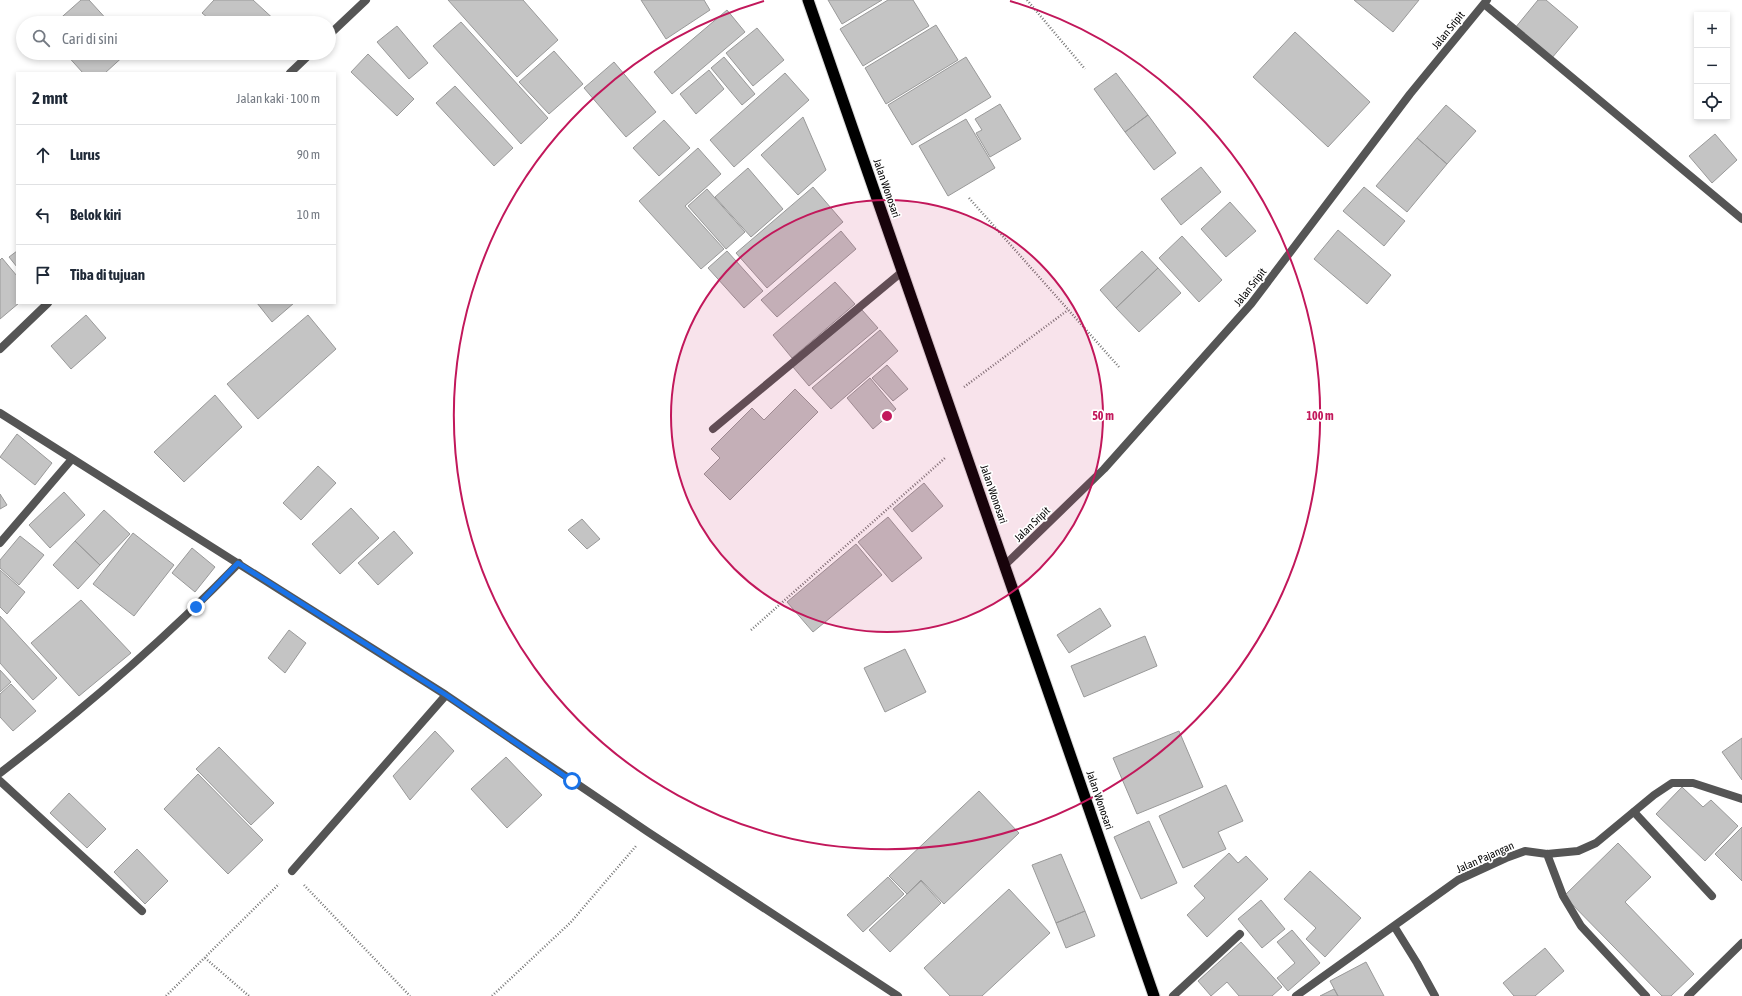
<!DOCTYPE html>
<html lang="id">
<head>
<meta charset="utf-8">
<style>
  :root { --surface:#fff; --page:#f6f6f7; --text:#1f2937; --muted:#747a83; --line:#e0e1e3 }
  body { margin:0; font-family:"Asap Condensed",sans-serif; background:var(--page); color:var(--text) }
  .controls { position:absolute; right:12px; top:12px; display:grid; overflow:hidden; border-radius:0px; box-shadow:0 2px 6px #0003 }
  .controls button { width:36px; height:36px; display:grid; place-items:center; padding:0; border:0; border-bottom:1px solid var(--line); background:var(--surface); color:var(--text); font:20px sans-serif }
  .stop { position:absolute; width:12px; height:12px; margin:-9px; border:3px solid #1a73e8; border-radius:50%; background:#fff }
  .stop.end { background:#1a73e8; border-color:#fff; box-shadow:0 1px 4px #0008 }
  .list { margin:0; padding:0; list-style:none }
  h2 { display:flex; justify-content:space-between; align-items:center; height:52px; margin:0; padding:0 16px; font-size:17px }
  h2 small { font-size:13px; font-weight:400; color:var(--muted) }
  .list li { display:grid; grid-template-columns:26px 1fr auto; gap:12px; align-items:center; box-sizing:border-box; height:60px; padding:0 16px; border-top:1px solid var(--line) }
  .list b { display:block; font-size:15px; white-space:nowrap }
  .list em { font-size:13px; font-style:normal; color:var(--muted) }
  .icon { flex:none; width:22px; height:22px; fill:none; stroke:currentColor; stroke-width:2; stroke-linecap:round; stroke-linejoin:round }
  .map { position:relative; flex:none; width:1742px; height:996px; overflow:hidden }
  .search { position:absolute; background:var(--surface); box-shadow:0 2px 6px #0003; left:16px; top:16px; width:320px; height:44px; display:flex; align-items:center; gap:10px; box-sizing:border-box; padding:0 14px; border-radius:22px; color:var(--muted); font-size:15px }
  .panel { position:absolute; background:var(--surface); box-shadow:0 2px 6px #0003; left:16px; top:72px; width:320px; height:232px; border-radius:0px }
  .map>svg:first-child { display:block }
  .building { fill:#c4c4c4; stroke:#999 }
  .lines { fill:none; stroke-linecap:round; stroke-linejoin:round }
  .trunk-casing { stroke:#dbdbdb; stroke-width:13 }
  .path { stroke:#777; stroke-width:2.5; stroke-dasharray:1 2; stroke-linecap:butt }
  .service { stroke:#555; stroke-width:8 }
  .minor { stroke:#555; stroke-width:8 }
  .trunk { stroke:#000; stroke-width:11 }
  .route { stroke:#1a73e8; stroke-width:5 }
  .ring { fill:none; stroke:#c2185b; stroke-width:2 }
  .labels { text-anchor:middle; stroke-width:3.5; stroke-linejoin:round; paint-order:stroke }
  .street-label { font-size:11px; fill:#000; stroke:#fff }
  .centre { fill:#c2185b; stroke:#fff; stroke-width:2 }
  .ring-label { font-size:12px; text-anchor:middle; font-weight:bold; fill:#c2185b; stroke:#fff; stroke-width:3.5; stroke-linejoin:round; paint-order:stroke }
</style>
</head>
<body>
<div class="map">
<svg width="1742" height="996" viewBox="0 0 1742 996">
  <rect width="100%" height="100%" fill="#fff"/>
  <path class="building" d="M81 0H89L110 23H55Z
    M214 0H253L278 23H214L202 13Z
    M448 0H523L558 40 517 77Z
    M641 0H704L710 10 666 39Z
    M828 0H882L842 24Z
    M888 0H913L929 26 863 66 840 29Z
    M1354 0H1419L1393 32Z
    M1538 0H1546L1578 27 1551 59 1515 28Z
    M727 10 745 32 672 94 654 72Z
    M461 22 548 118 521 144 433 46Z
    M936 25 958 60 886 104 865 68Z
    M397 26 428 63 409 79 377 42Z
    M757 28 784 60 753 86 726 53Z
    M1295 32 1370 102 1328 147 1253 77Z
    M554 51 583 84 549 114 519 82Z
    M65 53H127L105 73H83Z
    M247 53H255L251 57Z
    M368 54 414 99 397 116 351 72Z
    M724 57 755 94 742 105 711 68Z
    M966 57 991 97 912 145 888 105Z
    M614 62 656 112 626 137 584 88Z
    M709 70 724 89 696 114 680 94Z
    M785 73 809 100 734 167 710 140Z
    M1116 73 1148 115 1125 132 1094 89Z
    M455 86 513 148 494 166 436 103Z
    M1000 104 1021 139 990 157 976 133 982 130 975 119Z
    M1446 105 1476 131 1447 164 1417 138Z
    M1148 115 1176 153 1154 170 1125 132Z
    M803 117 826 170 798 195 761 155Z
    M966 119 995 168 948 196 919 146Z
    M664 120 690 148 659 176 633 148Z
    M1715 134 1737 160 1712 183 1689 156Z
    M1417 138 1447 164 1407 212 1376 186Z
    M698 148 721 174 685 206 724 249 701 269 639 201Z
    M1201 167 1221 192 1181 225 1161 199Z
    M748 168 783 209 751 237 715 197Z
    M813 187 843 222 767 288 736 253Z
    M1364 187 1405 221 1384 246 1343 211Z
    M707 189 745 232 726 249 688 206Z
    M1230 202 1256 231 1226 257 1201 229Z
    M1338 230 1391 275 1367 304 1314 259Z
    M841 231 856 249 777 317 761 300Z
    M1182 236 1222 280 1199 302 1159 258Z
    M17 251V267L9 257Z
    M727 251 763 291 744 308 708 268Z
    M1142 251 1158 268 1116 308 1100 290Z
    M2 258 17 276V303H19L0 319V260Z
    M1158 268 1181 293 1139 332 1116 308Z
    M835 282 855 304 792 358 773 335Z
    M257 303H294L272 322Z
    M862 310 878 328 809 386 793 367Z
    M86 315 106 338 71 369 51 346Z
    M308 315 336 349 258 419 227 384Z
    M880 330 898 351 831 409 812 388Z
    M887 365 908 389 893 401 872 378Z
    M870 378 896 409 873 429 847 398Z
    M795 389 818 412 730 500 704 474 720 458 711 449 752 408 764 420Z
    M215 395 242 427 184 482 154 452Z
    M17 434 52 463 35 485 0 457Z
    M318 466 336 483 301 520 283 503Z
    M924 483 943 506 912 532 893 509Z
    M64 492 85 515 50 548 29 525Z
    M0 494 7 505 0 509Z
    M351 508 379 538 340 574 312 544Z
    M104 510 130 534 100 565 75 541Z
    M888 517 922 558 892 582 858 542Z
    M582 519 600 539 587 549 568 530Z
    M394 531 413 553 378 585 358 563Z
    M133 533 174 565 134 616 93 584Z
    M20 536 44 555 19 585 0 568V560Z
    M75 541 100 565 78 589 53 565Z
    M856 544 882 575 813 632 787 602Z
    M192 548 215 567 195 592 172 573Z
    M0 570 25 592 7 614 0 607Z
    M81 600 131 653 79 696 31 643Z
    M1100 608 1111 626 1069 653 1057 635Z
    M0 616 57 678 33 700 0 663Z
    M289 630 306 643 285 673 268 658Z
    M1145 636 1157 666 1084 697 1071 666Z
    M905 649 926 692 885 712 864 668Z
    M0 670 11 682 0 692Z
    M11 684 36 711 13 731 0 717V694Z
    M435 731 454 751 410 800 393 776Z
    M1179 731 1203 787 1137 814 1113 758Z
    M1742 738V780L1722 752Z
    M219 747 274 803 251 825 196 769Z
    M506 757 542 795 507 828 471 789Z
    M198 774 263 840 228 874 164 809Z
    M1226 785 1243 821 1218 832 1226 849 1183 868 1159 816Z
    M1682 787 1703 807 1711 800 1738 826 1705 861 1656 814Z
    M979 791 1019 833 944 904 921 880 907 894 889 876Z
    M69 793 106 829 87 848 50 813Z
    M1149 821 1177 883 1141 899 1114 837Z
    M1742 827V881L1715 854Z
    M1618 843 1651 877 1625 902 1694 974 1671 996H1662L1564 896Z
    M137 849 168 881 145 904 114 872Z
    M1229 853 1238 863 1246 856 1268 879 1207 937 1187 915 1205 898 1194 886Z
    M1061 854 1085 911 1056 923 1032 865Z
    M1310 871 1361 918 1325 957 1306 939 1316 928 1284 899Z
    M888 877 904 894 863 932 847 915Z
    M921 881 941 903 890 952 869 930Z
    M1009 889 1050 933 982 996H950L924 968Z
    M1261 900 1285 929 1262 948 1238 919Z
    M1085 911 1095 936 1066 948 1056 923Z
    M1292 930 1320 963 1288 991 1277 978 1295 963 1277 942Z
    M1241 942 1282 987 1272 996H1239L1227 982 1211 996 1198 981Z
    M1545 948 1564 971 1535 996H1514L1503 983Z
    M1366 962 1384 996H1338L1330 981Z
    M1334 989 1338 996H1320Z"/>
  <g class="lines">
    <defs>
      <path id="trunk" d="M808 0 1154 996"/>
    </defs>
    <use href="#trunk" class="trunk-casing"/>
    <path class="path" d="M1027 0 1085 69
      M969 198 1119 367
      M964 387 1068 310
      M751 630 945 458
      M304 885 410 996
      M205 958 249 996
      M166 996 279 884
      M492 996 571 922 636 846"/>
    <path class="service" d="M0 781 142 911
      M1634 812 1712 896
      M1173 996 1240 934"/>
    <path class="minor" d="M1484 4 1742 219
      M329 35 366 0
      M290 73 311 53
      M0 349 48 303
      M0 413 446 695 648 832 898 996
      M713 429 903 271
      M0 543 72 459
      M1005 565 1104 469 1251 304 1410 94 1487 0
      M0 773C84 709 165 639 239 563
      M1547 854 1563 896 1581 926 1646 996
      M292 871 446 695
      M1394 926 1417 963 1435 996
      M1296 996 1458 880 1506 858 1525 851 1547 854 1578 851 1596 843 1654 795 1672 783H1693L1742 799
      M1688 996 1742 943"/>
    <use href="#trunk" class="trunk"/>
  </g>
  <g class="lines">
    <path class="route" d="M196 607 238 563 446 695 572 781"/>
  </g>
  <circle cx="887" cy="416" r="216" fill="#c2185b" fill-opacity=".12"/>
  <g class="ring">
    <circle cx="887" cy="416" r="216"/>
    <path d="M1010 1A433 433 0 1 1 764 1"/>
  </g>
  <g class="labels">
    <g class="street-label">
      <text transform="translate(1448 30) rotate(-51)" y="4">Jalan Sripit</text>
      <text transform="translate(887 188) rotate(71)" y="4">Jalan Wonosari</text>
      <text transform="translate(1250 287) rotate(-52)" y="4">Jalan Sripit</text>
      <text transform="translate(994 494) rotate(71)" y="4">Jalan Wonosari</text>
      <text transform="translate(1032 524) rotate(-44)" y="4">Jalan Sripit</text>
      <text transform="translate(1100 800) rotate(71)" y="4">Jalan Wonosari</text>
      <text transform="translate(1485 857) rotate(-24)" y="4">Jalan Pajangan</text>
    </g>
  </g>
  <circle cx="887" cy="416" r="6" class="centre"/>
  <g class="ring-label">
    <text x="1103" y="420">50 m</text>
    <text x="1320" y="420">100 m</text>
  </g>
</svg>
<div class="controls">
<button>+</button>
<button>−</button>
<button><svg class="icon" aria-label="locate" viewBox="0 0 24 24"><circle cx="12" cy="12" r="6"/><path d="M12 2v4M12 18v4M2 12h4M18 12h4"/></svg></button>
</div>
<div class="stop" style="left:572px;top:781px"></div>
<div class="stop end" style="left:196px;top:607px"></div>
<div class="search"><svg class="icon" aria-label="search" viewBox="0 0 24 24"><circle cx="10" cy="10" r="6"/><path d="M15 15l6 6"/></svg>Cari di sini</div>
<section class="panel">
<h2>2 mnt<small>Jalan kaki · 100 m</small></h2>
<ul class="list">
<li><svg class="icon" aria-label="ahead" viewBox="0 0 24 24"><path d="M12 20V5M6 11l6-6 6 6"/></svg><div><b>Lurus</b></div><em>90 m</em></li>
<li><svg class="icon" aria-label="left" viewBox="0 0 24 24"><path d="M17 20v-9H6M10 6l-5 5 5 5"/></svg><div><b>Belok kiri</b></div><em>10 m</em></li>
<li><svg class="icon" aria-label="arrive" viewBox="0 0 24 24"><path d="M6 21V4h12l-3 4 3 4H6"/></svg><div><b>Tiba di tujuan</b></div></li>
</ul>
</section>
</div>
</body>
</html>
